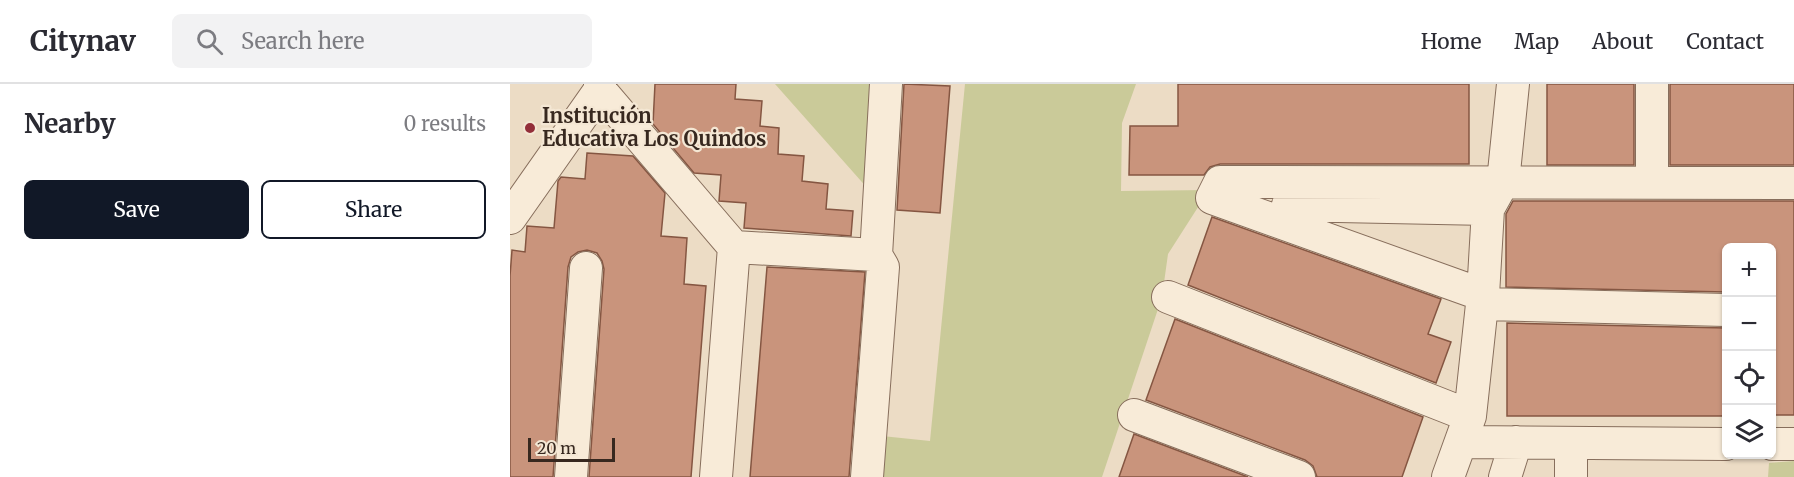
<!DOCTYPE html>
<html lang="en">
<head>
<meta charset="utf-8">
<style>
  :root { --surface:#fff; --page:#f2f2f3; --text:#2b2b33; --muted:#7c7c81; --line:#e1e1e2; --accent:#111827 }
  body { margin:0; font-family:Merriweather,serif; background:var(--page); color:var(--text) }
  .controls { position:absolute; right:18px; bottom:18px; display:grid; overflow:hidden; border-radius:9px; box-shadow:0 2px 4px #0004 }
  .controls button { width:54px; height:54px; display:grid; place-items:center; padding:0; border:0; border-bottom:2px solid var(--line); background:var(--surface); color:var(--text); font:30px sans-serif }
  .scale { position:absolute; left:18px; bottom:15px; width:87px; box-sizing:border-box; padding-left:6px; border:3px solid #37281f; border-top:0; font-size:16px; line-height:21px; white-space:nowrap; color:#37281f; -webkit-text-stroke:4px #f4e7d4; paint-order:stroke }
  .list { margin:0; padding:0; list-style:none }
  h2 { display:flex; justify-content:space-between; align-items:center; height:78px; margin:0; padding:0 24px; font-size:26px }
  h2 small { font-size:20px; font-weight:400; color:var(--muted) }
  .actions { display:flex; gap:12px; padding:18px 24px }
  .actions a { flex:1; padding:14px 0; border:2px solid var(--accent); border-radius:9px; text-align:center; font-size:21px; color:var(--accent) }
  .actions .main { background:var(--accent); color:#fff }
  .icon { flex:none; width:33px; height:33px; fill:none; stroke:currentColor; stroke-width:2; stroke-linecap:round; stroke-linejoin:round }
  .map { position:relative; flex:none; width:1284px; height:393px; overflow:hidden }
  header { display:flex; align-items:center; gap:36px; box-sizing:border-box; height:84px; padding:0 30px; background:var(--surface); border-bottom:2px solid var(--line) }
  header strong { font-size:28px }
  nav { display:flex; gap:33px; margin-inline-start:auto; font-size:21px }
  .search { width:420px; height:54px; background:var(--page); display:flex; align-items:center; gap:15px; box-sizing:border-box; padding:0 21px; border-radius:9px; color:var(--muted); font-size:22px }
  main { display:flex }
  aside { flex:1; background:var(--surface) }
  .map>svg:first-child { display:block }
  .green { fill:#caca99 }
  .building { fill:#c9947c; stroke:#855642; stroke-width:1.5 }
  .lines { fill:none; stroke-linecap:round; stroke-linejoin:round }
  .minor-casing { stroke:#876e5c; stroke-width:34 }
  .minor { stroke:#f8ebd8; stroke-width:32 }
  .poi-dot { fill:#932e39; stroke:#f4e7d4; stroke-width:2 }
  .labels { text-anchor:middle; stroke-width:4.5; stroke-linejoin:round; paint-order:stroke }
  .poi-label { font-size:20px; font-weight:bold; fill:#37281f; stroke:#f4e7d4; text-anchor:start }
</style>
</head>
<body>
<header>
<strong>Citynav</strong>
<div class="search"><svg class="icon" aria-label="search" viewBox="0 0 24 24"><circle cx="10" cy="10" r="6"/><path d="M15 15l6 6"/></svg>Search here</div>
<nav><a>Home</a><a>Map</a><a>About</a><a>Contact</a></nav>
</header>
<main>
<aside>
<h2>Nearby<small>0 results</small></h2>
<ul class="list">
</ul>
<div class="actions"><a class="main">Save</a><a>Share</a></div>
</aside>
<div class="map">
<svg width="1284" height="393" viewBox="0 0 1284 393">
  <rect width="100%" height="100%" fill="#ecdcc5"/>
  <path class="green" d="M265 0H366L359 106Z
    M455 0H626L612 39 611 107 699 106 658 170 652 213 592 393H368L372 352 420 357Z
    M1284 377V393H1258L1259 379Z"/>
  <path class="building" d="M145 0H226L225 15 252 17 250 42 269 44 268 70 294 72 292 97 318 100 316 125 343 127 341 152 234 144 236 119 209 117 211 91 184 89 143 40Z
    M394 0 440 2 430 129 387 126Z
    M668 0H959V80H710L700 83 694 91H619L620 42H668Z
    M1037 0H1124V81H1037Z
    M1160 0H1284V81H1160Z
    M77 69 123 72 155 109 151 152 177 154 174 200 196 202 181 393H79L94 185 92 177 87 169 77 166 68 168 61 173 58 183 43 393H0V192L2 166 15 168 17 142 44 144 48 97 51 93 75 95Z
    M1003 117H1284V331H1262V164H1216V208L996 203V130Z
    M702 133 931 215 918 250 941 258 926 299 678 201Z
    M257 183 355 188 339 393H240Z
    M665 235 913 333 892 393H807L803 382 795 376 636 316Z
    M997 239 1216 244V332H997Z
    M624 350 738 393H609Z"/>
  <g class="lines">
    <defs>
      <path id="minor" d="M1142 0V98
        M90 6 224 163 206 393
        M778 121 978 125
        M0 134 90 6V0
        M224 163 366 171
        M973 211 702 114 710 98 1284 99
        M658 213 960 332
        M972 220 1216 226
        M624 331 789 393
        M952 358 1216 360
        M1061 359V393
        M1262 360H1284
        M61 393 76 184
        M357 393 373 183 366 171 376 0
        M938 393 960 332 973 211 978 125 993 98 1003 0
        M995 393 1006 358"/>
    </defs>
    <use href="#minor" class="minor-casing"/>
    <use href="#minor" class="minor"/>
  </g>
  <circle class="poi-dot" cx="20" cy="44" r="6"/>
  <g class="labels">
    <g class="poi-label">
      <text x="32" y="39">Institución<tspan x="32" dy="23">Educativa Los Quindos</tspan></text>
    </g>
  </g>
</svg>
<div class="controls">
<button>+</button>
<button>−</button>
<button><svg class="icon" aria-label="locate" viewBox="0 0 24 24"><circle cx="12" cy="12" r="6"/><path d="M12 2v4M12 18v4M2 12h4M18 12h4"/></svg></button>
<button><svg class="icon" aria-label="layers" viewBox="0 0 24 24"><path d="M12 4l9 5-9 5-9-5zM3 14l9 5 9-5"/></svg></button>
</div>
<div class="scale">20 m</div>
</div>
</main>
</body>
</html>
